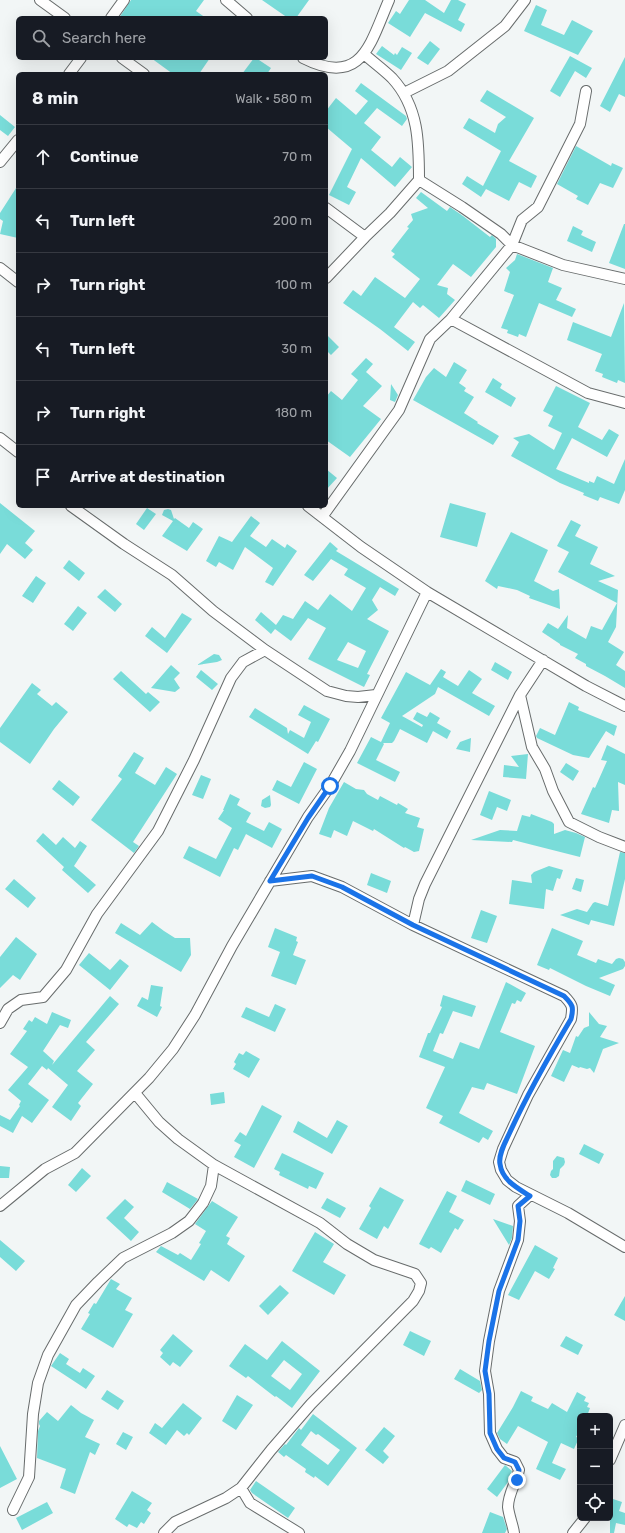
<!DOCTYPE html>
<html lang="en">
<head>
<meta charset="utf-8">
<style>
  :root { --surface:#171b24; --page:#242831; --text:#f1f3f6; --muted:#9ea1a6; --line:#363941 }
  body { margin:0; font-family:Rubik,sans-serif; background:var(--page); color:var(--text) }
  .controls { position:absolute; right:12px; bottom:12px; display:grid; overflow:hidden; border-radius:6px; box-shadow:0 4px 16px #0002 }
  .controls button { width:36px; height:36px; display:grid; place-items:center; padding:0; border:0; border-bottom:1px solid var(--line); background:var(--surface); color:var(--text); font:20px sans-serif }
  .stop { position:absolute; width:12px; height:12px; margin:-9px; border:3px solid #1a73e8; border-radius:50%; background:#fff }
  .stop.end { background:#1a73e8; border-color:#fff; box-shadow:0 1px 4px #0008 }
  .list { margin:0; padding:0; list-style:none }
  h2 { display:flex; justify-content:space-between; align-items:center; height:52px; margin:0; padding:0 16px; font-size:17px }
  h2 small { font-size:13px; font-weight:400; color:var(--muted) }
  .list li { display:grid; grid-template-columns:26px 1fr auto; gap:12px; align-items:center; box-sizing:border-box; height:64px; padding:0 16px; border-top:1px solid var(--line) }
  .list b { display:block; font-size:15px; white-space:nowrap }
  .list em { font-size:13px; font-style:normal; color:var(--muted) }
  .icon { flex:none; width:22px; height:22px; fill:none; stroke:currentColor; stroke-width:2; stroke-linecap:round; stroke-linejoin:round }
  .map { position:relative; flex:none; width:625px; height:1533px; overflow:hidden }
  .search { position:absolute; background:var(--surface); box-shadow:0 4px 16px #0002; left:16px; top:16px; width:312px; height:44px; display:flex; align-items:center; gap:10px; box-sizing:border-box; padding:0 14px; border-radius:6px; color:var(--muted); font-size:15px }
  .panel { position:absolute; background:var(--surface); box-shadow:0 4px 16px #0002; left:16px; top:72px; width:312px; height:436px; border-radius:6px }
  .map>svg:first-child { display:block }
  .building { fill:#79dcd9; fill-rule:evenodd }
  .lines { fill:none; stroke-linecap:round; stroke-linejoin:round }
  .street-casing { stroke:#686c6c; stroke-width:12 }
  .street { stroke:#fff; stroke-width:10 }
  .route { stroke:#1a73e8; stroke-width:5 }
</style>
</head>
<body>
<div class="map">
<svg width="625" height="1533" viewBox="0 0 625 1533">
  <rect width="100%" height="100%" fill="#f2f6f6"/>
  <path class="building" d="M131 0H204L196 11 206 18H119Z
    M262 0H309L296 18H288Z
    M409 0H425L444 13 451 0H458L466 4 458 20 465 24 461 32 425 13 410 37 388 23 396 11 400 14Z
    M536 5 547 10 541 25 564 35 572 20 593 31 578 55 524 31Z
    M430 41 440 49 428 65 417 58Z
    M382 46 394 55 395 53 397 55 402 47 412 53 401 70 376 54Z
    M570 56 592 68 586 78 575 71 560 97 550 91Z
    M625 57V97L619 94 610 112 600 106Z
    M151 58H210L199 74H173Z
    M254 58H256L271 68 267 74H242Z
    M361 83 406 116 407 119 402 126 377 108 364 123 381 137 371 150 392 167 400 157 412 167 395 187 361 158 347 187 356 192 349 205 329 195 352 149 326 127V111L336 98 356 115 368 101 355 91Z
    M487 90 534 118 509 161 537 176 531 188 519 182 509 201 486 189 481 197 462 184 467 176 483 186 501 151 463 128 469 118 495 133 498 124 506 117 480 101Z
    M0 115 15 127 8 136 0 130Z
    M576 146 611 166 612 163 623 168 613 188 600 183 588 205 576 199 578 196 557 184Z
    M18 185V238L0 234 3 221 0 219V213Z
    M421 192 447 211 450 207 463 216 490 237 492 235 496 239V247L471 277 453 264 437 285 448 288 447 294 455 300 439 318 423 305 420 308 413 302 394 327 415 342 408 351 380 329 343 303 353 290 361 296 375 277 405 298 420 279 392 257 395 254 391 251 409 228 407 227 413 220 411 214 428 208 416 198Z
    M624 224H625V269L609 263Z
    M573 226 583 231 581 235 596 242 592 252 567 241Z
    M517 254 553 268 548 282 562 288 556 300 576 309 572 317 539 303 526 337 519 334 518 337 507 333 508 330 501 328 514 295 504 291 510 272 506 268 515 260Z
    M624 303 625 383 618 380 617 383 602 377 603 374 595 371 602 354 567 340 573 322 611 337Z
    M326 334 339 347 331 355 326 350Z
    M366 358 373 364 366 372 382 386 363 406 381 419 350 457 326 440V397L331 391 342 400 358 380 351 374Z
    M454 362 467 370 459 383 466 388 464 391 474 397 464 413 478 422 477 423 499 436 493 445 413 400 426 377 434 368 446 377Z
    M493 378 502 384 500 388 516 398 511 407 485 392Z
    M391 384 398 395 395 402 390 400Z
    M556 386 590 403 578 427 602 440 609 429 619 435 607 457 572 438 556 469 589 483V481L594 483 597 476 614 484 625 459V490L619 504 600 497 598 501 583 495 584 493 560 483 511 456 519 442 513 438 529 434 554 450 562 433 548 426 553 416 543 411Z
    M326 469 337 478 326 490Z
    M0 503 35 531 25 543 33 550 25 559 7 544 0 554Z
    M450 503 486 513 477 547 440 537Z
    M147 508 156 514 144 530 136 524Z
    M168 509 171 510 174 519 175 518 189 528 193 522 203 529 187 551 162 536 173 521 162 515 164 510Z
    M251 516 260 523 250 536 266 547 272 539 285 548 287 544 297 551 273 586 265 582 273 568 245 547 233 570 219 562 216 567 206 561 219 536 232 542Z
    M571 520 581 525 575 536 598 547 590 564 615 576 598 581 618 590 616 627 608 642 624 652 616 665 625 671V688L605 676 586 666V664L575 658 578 654 560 645V644L542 632 548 623 558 629 568 615 567 628 586 639 591 626 602 630 617 603 558 572 569 552 557 546Z
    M511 532 548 550 534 581 553 591 559 589 560 609 529 598 530 596 517 590 498 586 497 589 485 581Z
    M330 542 338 549 336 551 399 589 395 596 380 587 372 600 378 610 367 619 389 631 367 674 370 675 364 687 308 659 326 628 308 618 291 641 275 629 271 634 255 620 261 612 276 625 283 615 293 619 305 601 318 610 330 594 352 611 366 588 344 575 348 569 331 559 313 581 304 575ZM348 642 366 651 358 668 337 660Z
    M69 560 85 573 79 581 63 568Z
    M36 576 46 583 33 603 22 596Z
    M105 589 122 604 115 612 97 597Z
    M78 606 87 613 73 631 64 624Z
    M182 613 192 619 167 653 145 636 152 627 165 638Z
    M214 654 219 655 222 660 217 662 197 665Z
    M495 662 512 672 508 680 491 670Z
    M171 665 180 673 174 679 180 688 175 692 151 688Z
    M441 669 446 672 443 677 458 686 469 670 482 679 472 693 495 706 489 716 438 687 435 694 402 716 422 727 423 725 413 719 417 712 427 717 430 712 440 718 437 723 451 731 447 739 433 731 427 743 400 729 394 741 392 743H383L384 744 376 760 400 772 395 782 357 763 371 737 381 742 390 723 381 718 406 672 430 685Z
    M201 670 218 684 212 690 196 677Z
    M121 671 146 694 148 692 160 702 150 712 113 679Z
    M32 683 41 690 37 694 52 706 56 702 68 712 54 729 30 764 0 742V728Z
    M569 702 579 707 578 710 617 726 614 736 606 731 589 758 573 755 537 738 536 736 540 728 555 735Z
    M304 705 330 719 318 742 316 741 308 754 249 717 255 708 287 728 288 734 290 730 304 738 311 722 298 715Z
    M471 738 470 752 456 749 460 742Z
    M607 745 625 754V785L618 782 619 811 612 810 609 823 581 814 593 787 595 788 607 761 601 760Z
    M134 752 144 758 135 773 155 785 166 767 177 774 133 842 139 846 134 853 91 820 122 779 118 776Z
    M528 754 526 779 503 777 504 765 519 767 511 756Z
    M304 762 317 769 299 804 272 790 277 780 291 787Z
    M566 763 579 771 573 781 560 772Z
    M201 775 211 779 203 799 192 795Z
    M59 780 80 797 73 806 52 789Z
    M344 782 356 789 364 790 367 794 378 800 380 796 397 805 398 803 408 809 405 813 420 818 417 827 424 829 419 851 414 852 405 847 404 848 374 829 373 831 353 821 347 836 334 830 331 838 319 834 329 808Z
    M489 791 511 800 507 811 497 807 492 820 480 815Z
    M230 794 240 799 237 805 251 813 246 822 264 831 269 822 282 829 272 848 246 834 238 850 234 848 220 877 183 858 189 846 216 859 232 828 218 819 224 810H223Z
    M270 795 271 805 270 807 265 808 261 806 262 800Z
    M531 814 552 822 554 824V834L565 830 576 833 585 837 580 857 513 840 512 842 471 840 500 830 517 831 522 815 530 817Z
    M43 833 56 845 63 837 75 848 80 841 87 846 74 866 96 885 88 893 62 870 64 867 36 841Z
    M620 852 625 853V879L614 926 591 920 589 925 560 915 577 909 587 912 593 903 595 902 608 906Z
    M549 866 563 870 560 879 557 878 553 891 546 889 544 909 509 904 512 880 532 883 531 875 534 872Z
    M371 873 391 881 387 893 367 885Z
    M576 878 584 880 581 892 572 889Z
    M14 879 36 898 28 908 5 889Z
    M481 910 497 916 487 943 471 938Z
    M152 922 164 931 175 938H190L191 955 181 972 115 933 121 923 140 935Z
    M275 928 297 937 296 941 298 942 293 955 306 960 296 985 271 976 280 952 268 947Z
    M552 928 583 941 577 955 596 963 598 959 612 964 616 959 619 958 623 959 625 962V966L623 969 599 978 615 985 610 996 586 986 550 968 549 970 537 965Z
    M16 937 37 954 20 980 13 975 0 988V957Z
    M89 953 110 970 120 959 129 966 110 990 79 965Z
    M506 982 526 993 521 1002 517 1000 515 1004 512 1003 500 1032 535 1046 517 1094 487 1083 484 1090 472 1087 459 1113 493 1131 488 1140 483 1137 479 1143 439 1123 443 1116 426 1108 445 1067 419 1057 428 1033H430L442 1007 440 1006 443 995 476 1006 472 1017 453 1011 443 1034 440 1033 433 1051 453 1059 460 1042 479 1049Z
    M151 985 163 987 160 1006 162 1007 157 1017 137 1006 142 997 148 1000Z
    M110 996 119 1004 86 1042 95 1050 77 1071 93 1084 78 1103 81 1106 71 1121 52 1107 68 1085 48 1068 47 1070 42 1066 28 1084 49 1100 32 1123 22 1116 13 1133 0 1126V1115L10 1120 20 1106 19 1105 21 1101 8 1090 28 1067 10 1054 27 1031 23 1029 29 1020 32 1022 35 1017 47 1024 52 1012 71 1020 68 1028 60 1025 43 1051 54 1061 52 1065Z
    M275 1004 286 1009 275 1032 241 1017 246 1007 269 1017Z
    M589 1012 599 1024 607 1026 600 1037 619 1043 603 1049 594 1073 590 1068 587 1069 580 1067 579 1068 572 1065 564 1082 551 1076 563 1050 570 1053 576 1036 578 1037 584 1028 589 1026Z
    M246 1051 260 1059 249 1078 233 1069 236 1064 234 1062 239 1053 243 1055Z
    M224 1092 225 1103 211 1105 210 1094Z
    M262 1105 282 1116 254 1168 234 1157 241 1145 234 1141 240 1132 246 1136Z
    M337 1120 348 1126 332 1154 293 1132 298 1121 327 1138Z
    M584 1144 604 1154 599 1164 579 1154Z
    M282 1153 324 1173 316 1189 309 1186 308 1189 279 1175 280 1172 274 1169Z
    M557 1156 564 1158 565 1162 564 1165 560 1169 559 1176 556 1178H552L550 1175 551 1171 553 1169V1161Z
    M0 1166 10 1167 9 1178H0Z
    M82 1168 91 1176 76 1192 68 1185Z
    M466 1180 495 1194 490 1205 461 1191Z
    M167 1182 198 1199 190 1209 162 1192Z
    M380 1187 404 1200 388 1229 384 1226 377 1239 359 1229 371 1208 369 1206Z
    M447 1191 457 1196 449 1212 464 1220 458 1230 455 1228 441 1253 431 1247 429 1249 419 1244Z
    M327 1198 346 1208 340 1218 321 1208Z
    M125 1199 134 1207 124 1218 139 1232 131 1241 106 1218Z
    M212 1201 238 1217 226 1236 230 1238 227 1244 245 1256 229 1282 211 1270 204 1281 156 1252 161 1246 178 1255 180 1253 191 1260 201 1244 199 1243 206 1231 195 1224Z
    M493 1219 513 1226 512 1238 509 1245Z
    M315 1232 334 1244 323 1262 346 1275 334 1295 292 1271Z
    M0 1240 25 1261 16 1271 0 1257Z
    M535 1245 558 1258 553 1268 555 1269 549 1279 535 1271 519 1300 508 1295Z
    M111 1279 120 1284 116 1289 132 1298 125 1310 133 1314 113 1348 81 1329 90 1314 88 1313 94 1303 96 1304Z
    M280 1285 289 1293 268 1315 259 1306Z
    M625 1296V1321L614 1315Z
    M410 1331 431 1341 424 1356 403 1345Z
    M173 1334 193 1351 180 1367 173 1362 170 1366 160 1357 163 1353 160 1350Z
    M566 1336 583 1345 578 1355 560 1346Z
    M282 1341 320 1371 292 1408 276 1396 275 1397 248 1376 246 1378 229 1366 245 1344 267 1360ZM284 1360 302 1374 290 1390 271 1376Z
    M60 1353 69 1359 66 1364 80 1373 83 1368 95 1376 86 1389 51 1366Z
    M460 1369 480 1381 482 1390 479 1393 454 1379Z
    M107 1390 124 1401 118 1410 101 1399Z
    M521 1391 533 1397 531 1401 548 1409 552 1403 567 1412 577 1392 586 1397 584 1401 589 1403 587 1407 590 1408 587 1416H580V1430L576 1437 579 1438 574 1449 561 1443 552 1463 566 1469 560 1480 536 1469 548 1442 518 1426 507 1444 500 1439 497 1433 513 1407Z
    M237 1395 253 1405 236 1430 222 1421Z
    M183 1403 202 1418 189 1435 187 1433 184 1436 177 1430 166 1445 149 1433 155 1423 162 1428Z
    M71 1405 81 1413 94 1420 85 1437 100 1444 95 1455 90 1452 75 1494 60 1488 66 1469 37 1458 38 1431 40 1426 39 1424V1421L47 1412 58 1421Z
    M313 1414 357 1448 328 1486 315 1476 314 1478 305 1472 306 1469 286 1455 284 1457 278 1452 285 1444 286 1445 299 1428 301 1430ZM311 1431 316 1435 318 1434 340 1450 328 1465 301 1445Z
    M384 1427 395 1436 383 1451 389 1457 383 1464 365 1450Z
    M123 1432 133 1437 126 1450 116 1444Z
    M0 1446 17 1479 0 1488Z
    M505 1465 512 1471 508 1482 497 1497 487 1489Z
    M256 1481 295 1508 288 1518 252 1493 250 1490Z
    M132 1491 152 1503 147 1510 151 1513 144 1524 141 1522 137 1528 129 1524 127 1527 115 1519Z
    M610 1498 622 1502 619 1511 625 1513V1525L616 1523 614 1533H610Z
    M47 1502 53 1513 22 1530 16 1518Z
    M490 1512 503 1517 507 1529 505 1533H482Z"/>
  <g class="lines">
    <defs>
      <path id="street" d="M40 0 65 18
        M226 0 247 18
        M111 18 124 0
        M122 58 144 74
        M303 58C362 88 370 44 389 0
        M69 74 81 58
        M404 93 448 71 505 26 525 0
        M0 162 18 140
        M419 180 462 207 501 234 512 245 563 265 625 279
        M326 208 365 237
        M0 268 18 282
        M326 278 365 237 390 213 419 180C419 143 419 107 392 78 384 70 373 62 364 54
        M451 319 588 393 625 403
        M0 438 18 452
        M71 506 124 544 172 575 213 611 265 650 327 691 346 696 358 697 376 695
        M308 506 361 547 427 592 586 686 625 706
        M322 517 399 410 430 339 451 319 512 245 522 220 538 207 580 124 586 91
        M520 695 532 747 545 769 553 791 569 822 599 837 625 847
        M270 881 312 876 342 887 413 925 564 996C573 1005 573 1007 571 1019L528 1095 503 1149 499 1162 501 1170 507 1180 516 1187 568 1213 625 1247
        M413 925 419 899 425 884 520 695 543 660
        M0 1023 8 1009 21 1000 43 997 66 970 97 914 158 831 194 760 231 678 243 662 265 650
        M135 1093 159 1122 178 1139 214 1165 320 1223 347 1244 374 1260 415 1274 421 1283 419 1291 413 1301 311 1404 271 1450 241 1488 226 1498 175 1522 164 1533
        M0 1206 45 1169 75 1153 149 1078 173 1049 195 1015 232 946 308 817 330 786 350 751 427 592
        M610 1460 625 1425
        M241 1488 250 1503 299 1533
        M13 1510 29 1477 33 1414 38 1383 48 1355 76 1305 98 1282 123 1258 172 1233 189 1221 203 1203 211 1186 214 1165
        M514 1533C513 1525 509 1516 508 1507 508 1494 516 1483 519 1470L515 1462 504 1458 497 1449 490 1433 489 1394 485 1371 489 1341 499 1291 518 1240 520 1221 518 1206 530 1195
        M573 1533 585 1518"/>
    </defs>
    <use href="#street" class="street-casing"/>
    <use href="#street" class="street"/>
  </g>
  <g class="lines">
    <path class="route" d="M330 786 308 818 270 881 312 876 342 887 413 925 564 996C573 1005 574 1007 571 1019 549 1056 528 1093 510 1132 506 1141 498 1154 500 1164 502 1180 517 1188 530 1196L518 1206 520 1221 518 1240 499 1291 489 1341 485 1371 489 1394 490 1433 497 1449 504 1458 515 1462 519 1470 517 1480"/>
  </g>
</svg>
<div class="controls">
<button>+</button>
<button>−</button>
<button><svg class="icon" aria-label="locate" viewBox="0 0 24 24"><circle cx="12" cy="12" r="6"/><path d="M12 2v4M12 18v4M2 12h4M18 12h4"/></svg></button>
</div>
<div class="stop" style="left:330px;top:786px"></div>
<div class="stop end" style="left:517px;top:1480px"></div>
<div class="search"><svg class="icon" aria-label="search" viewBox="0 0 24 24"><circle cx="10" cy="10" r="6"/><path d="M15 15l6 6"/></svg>Search here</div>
<section class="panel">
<h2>8 min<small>Walk · 580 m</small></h2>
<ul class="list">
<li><svg class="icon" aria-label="ahead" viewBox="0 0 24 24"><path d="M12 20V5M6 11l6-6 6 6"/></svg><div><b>Continue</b></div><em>70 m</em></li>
<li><svg class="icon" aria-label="left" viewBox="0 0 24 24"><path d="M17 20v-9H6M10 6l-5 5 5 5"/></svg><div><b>Turn left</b></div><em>200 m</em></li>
<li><svg class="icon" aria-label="right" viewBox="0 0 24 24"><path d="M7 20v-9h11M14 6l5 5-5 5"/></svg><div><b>Turn right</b></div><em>100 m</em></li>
<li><svg class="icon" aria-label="left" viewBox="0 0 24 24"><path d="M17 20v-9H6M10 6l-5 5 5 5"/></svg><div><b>Turn left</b></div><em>30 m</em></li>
<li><svg class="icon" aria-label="right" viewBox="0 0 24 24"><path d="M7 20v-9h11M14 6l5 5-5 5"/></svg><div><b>Turn right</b></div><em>180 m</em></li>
<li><svg class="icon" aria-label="arrive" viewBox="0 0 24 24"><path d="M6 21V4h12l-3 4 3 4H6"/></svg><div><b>Arrive at destination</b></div></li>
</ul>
</section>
</div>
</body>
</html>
